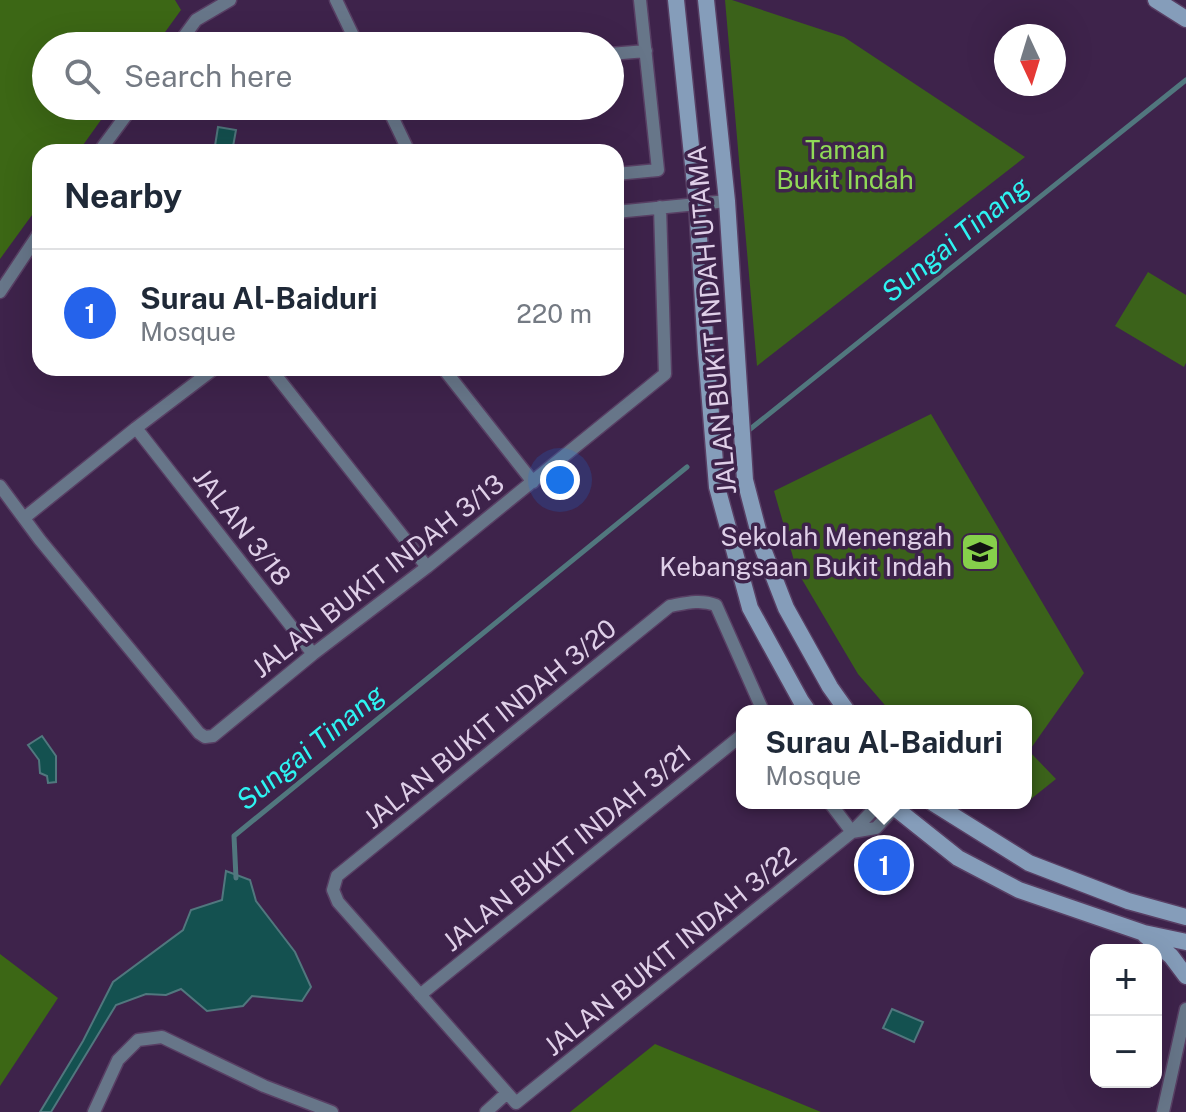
<!DOCTYPE html>
<html lang="en">
<head>
<meta charset="utf-8">
<style>
  :root { --surface:#fff; --page:#f6f6f7; --text:#1f2937; --muted:#747a83; --line:#e0e1e3; --accent:#2563eb }
  body { margin:0; font-family:"Public Sans",sans-serif; background:var(--page); color:var(--text) }
  .controls { position:absolute; right:24px; bottom:24px; display:grid; overflow:hidden; border-radius:16px; box-shadow:0 8px 32px #0002 }
  .controls button { width:72px; height:72px; display:grid; place-items:center; padding:0; border:0; border-bottom:2px solid var(--line); background:var(--surface); color:var(--text); font:40px sans-serif }
  .compass { position:absolute; left:994px; top:24px; width:72px; height:72px; border-radius:50%; background:var(--surface); box-shadow:0 8px 32px #0002; rotate:176deg }
  .you { position:absolute; left:560px; top:480px; width:28px; height:28px; margin:-20px; border:6px solid #fff; border-radius:50%; background:#1a73e8; box-shadow:0 0 0 12px #1a73e833 }
  .badge { display:grid; place-items:center; width:52px; height:52px; border-radius:50%; background:var(--accent); color:#fff; font-size:26px; font-weight:700 }
  .pin { position:absolute; translate:-50% -50%; border:4px solid #fff; box-shadow:0 2px 8px #0006 }
  .popup { position:absolute; left:736px; top:705px; width:296px; height:104px; box-sizing:border-box; display:grid; place-content:center; border-radius:16px; background:var(--surface); filter:drop-shadow(0 2px 6px #0005); font-size:26px; white-space:nowrap; color:var(--muted) }
  .popup b { font-size:30px; color:var(--text) }
  .popup::after { content:''; position:absolute; left:50%; top:100%; margin-left:-16px; border:16px solid transparent; border-top-color:var(--surface) }
  .list { margin:0; padding:0; list-style:none }
  h2 { display:flex; justify-content:space-between; align-items:center; height:104px; margin:0; padding:0 32px; font-size:34px }
  h2 small { font-size:26px; font-weight:400; color:var(--muted) }
  .list li { display:grid; grid-template-columns:52px 1fr auto; gap:24px; align-items:center; box-sizing:border-box; height:128px; padding:0 32px; border-top:2px solid var(--line) }
  .list b { display:block; font-size:30px; white-space:nowrap }
  .list p { margin:0; font-size:26px; white-space:nowrap; color:var(--muted) }
  .list em { font-size:26px; font-style:normal; color:var(--muted) }
  .icon { flex:none; width:44px; height:44px; fill:none; stroke:currentColor; stroke-width:2; stroke-linecap:round; stroke-linejoin:round }
  .map { position:relative; flex:none; width:1186px; height:1112px; overflow:hidden }
  .search { position:absolute; background:var(--surface); box-shadow:0 8px 32px #0002; left:32px; top:32px; width:592px; height:88px; display:flex; align-items:center; gap:20px; box-sizing:border-box; padding:0 28px; border-radius:44px; color:var(--muted); font-size:30px }
  .panel { position:absolute; background:var(--surface); box-shadow:0 8px 32px #0002; left:32px; top:144px; width:592px; height:232px; border-radius:24px }
  .map>svg:first-child { display:block }
  .green { fill:#3b621a }
  .forest { fill:#3c6715 }
  .water { fill:#145150; stroke:#51777e; stroke-width:2 }
  .lines { fill:none; stroke-linecap:round; stroke-linejoin:round }
  .stream { stroke:#51777e; stroke-width:5 }
  .street-casing { stroke:#583f64; stroke-width:15 }
  .secondary-casing { stroke:#583f64; stroke-width:19 }
  .street { stroke:#677689; stroke-width:12 }
  .secondary { stroke:#859dba; stroke-width:16 }
  .labels { text-anchor:middle; stroke-width:7; stroke-linejoin:round; paint-order:stroke }
  .park-label { font-size:26px; fill:#90d957; stroke:#3e234b }
  .street-label { font-size:26px; fill:#dfcfe8; stroke:#3e234b }
  .poi-label { font-size:26px; fill:#dfcfe8; stroke:#3e234b; text-anchor:end }
  .water-label { font-size:28px; font-style:italic; fill:#2ef3f1; stroke:#3e234b }
</style>
</head>
<body>
<div class="map">
<svg width="1186" height="1112" viewBox="0 0 1186 1112">
  <rect width="100%" height="100%" fill="#3e234b"/>
  <path class="green" d="M725 0H732L844 37 1025 157 757 366Z
    M1148 272 1186 295V363L1184 367 1115 326Z
    M931 414 1084 673 1029 751 1056 779 1026 803V711H890L858 674 797 571 774 491Z"/>
  <path class="forest" d="M0 0H175L181 10 155 46H46V106H111L78 152H40V204L0 259Z
    M0 954 58 998 0 1086Z
    M655 1044 821 1112H570Z"/>
  <path class="water" d="M218 127 236 130 232 152H214Z
    M42 736 56 756V782L48 783 47 776 40 773 39 760 28 745Z
    M226 871 250 880 256 901 295 952 311 987 302 1001 252 996 243 1006 207 1011 181 989 166 995 146 994 116 1005 51 1112H40L83 1041 113 982 183 930 191 910 222 900Z
    M892 1009 923 1022 914 1042 883 1028Z"/>
  <g class="lines">
    <path class="stream" d="M749 430 1186 80
      M236 878 234 836 687 467"/>
    <defs>
      <path id="street" d="M336 0 358 46
        M177 46 196 20 230 0
        M610 54 646 51
        M387 106 409 152
        M99 152 133 106
        M616 174 658 170 640 0
        M616 212 727 201
        M0 292 40 232
        M270 368 427 567
        M443 368 533 482
        M136 428 313 654
        M0 486 40 540 199 733 205 737 213 736 313 654 427 567 665 374 660 207
        M24 518 136 428 215 368
        M830 803 852 832
        M852 832 876 828 899 803
        M420 995 742 735
        M516 1103 338 902 333 890 337 876 670 606C686 603 700 599 716 605L763 711
        M516 1103 852 832 880 803
        M94 1112 118 1060 138 1040 162 1037 264 1086 332 1112
        M486 1112 507 1093
        M1163 1112 1186 1009"/>
      <path id="secondary" d="M676 0 697 204 706 352 717 487 750 608 801 701 808 711
        M706 0 727 201 745 480 763 549 786 608 830 687 847 711
        M1156 0 1186 19
        M889 803 958 858 1019 890 1144 933 1186 942
        M933 803 1029 863 1128 901 1186 917
        M1145 935 1171 956 1186 976"/>
    </defs>
    <use href="#street" class="street-casing"/>
    <use href="#secondary" class="secondary-casing"/>
    <use href="#street" class="street"/>
    <use href="#secondary" class="secondary"/>
  </g>
  <defs>
    <symbol id="school-square" viewBox="-11 -11 22 22"><rect x="-9" y="-9" width="18" height="18" rx="4" fill="#86cf4b" stroke="#3e234b"/><path d="M0-5L7-2L0 1L-7-2ZM-4 1L0 2.5L4 1V4Q0 6-4 4Z" fill="#111"/></symbol>
  </defs>
  <g fill-rule="evenodd">
    <use href="#school-square" x="958" y="530" width="44" height="44"/>
  </g>
  <g class="labels">
    <g class="park-label">
      <text x="845" y="159">Taman<tspan x="845" dy="30">Bukit Indah</tspan></text>
    </g>
    <g class="street-label">
      <text transform="translate(712 320) rotate(-95)" y="9">JALAN BUKIT INDAH UTAMA</text>
      <text transform="translate(242 527) rotate(52)" y="9">JALAN 3/18</text>
      <text transform="translate(378 576) rotate(-38)" y="9">JALAN BUKIT INDAH 3/13</text>
      <text transform="translate(490 724) rotate(-39)" y="9">JALAN BUKIT INDAH 3/20</text>
      <text transform="translate(567 848) rotate(-39)" y="9">JALAN BUKIT INDAH 3/21</text>
      <text transform="translate(670 951) rotate(-39)" y="9">JALAN BUKIT INDAH 3/22</text>
    </g>
    <g class="poi-label">
      <text x="952" y="546">Sekolah Menengah<tspan x="952" dy="30">Kebangsaan Bukit Indah</tspan></text>
    </g>
    <g class="water-label">
      <text transform="translate(955 239) rotate(-39)" y="10">Sungai Tinang</text>
      <text transform="translate(310 747) rotate(-39)" y="10">Sungai Tinang</text>
    </g>
  </g>
</svg>
<div class="controls">
<button>+</button>
<button>−</button>
</div>
<svg class="compass" viewBox="-18 -18 36 36"><path d="M0-13l5 13h-10z" fill="#e53935"/><path d="M0 13l5-13h-10z" fill="#747a83"/></svg>
<div class="you"></div>
<div class="pin badge" style="left:884px;top:865px">1</div>
<div class="popup"><b>Surau Al-Baiduri</b>Mosque</div>
<div class="search"><svg class="icon" aria-label="search" viewBox="0 0 24 24"><circle cx="10" cy="10" r="6"/><path d="M15 15l6 6"/></svg>Search here</div>
<section class="panel">
<h2>Nearby<small></small></h2>
<ul class="list">
<li><span class="badge">1</span><div><b>Surau Al-Baiduri</b><p>Mosque</p></div><em>220 m</em></li>
</ul>
</section>
</div>
</body>
</html>
